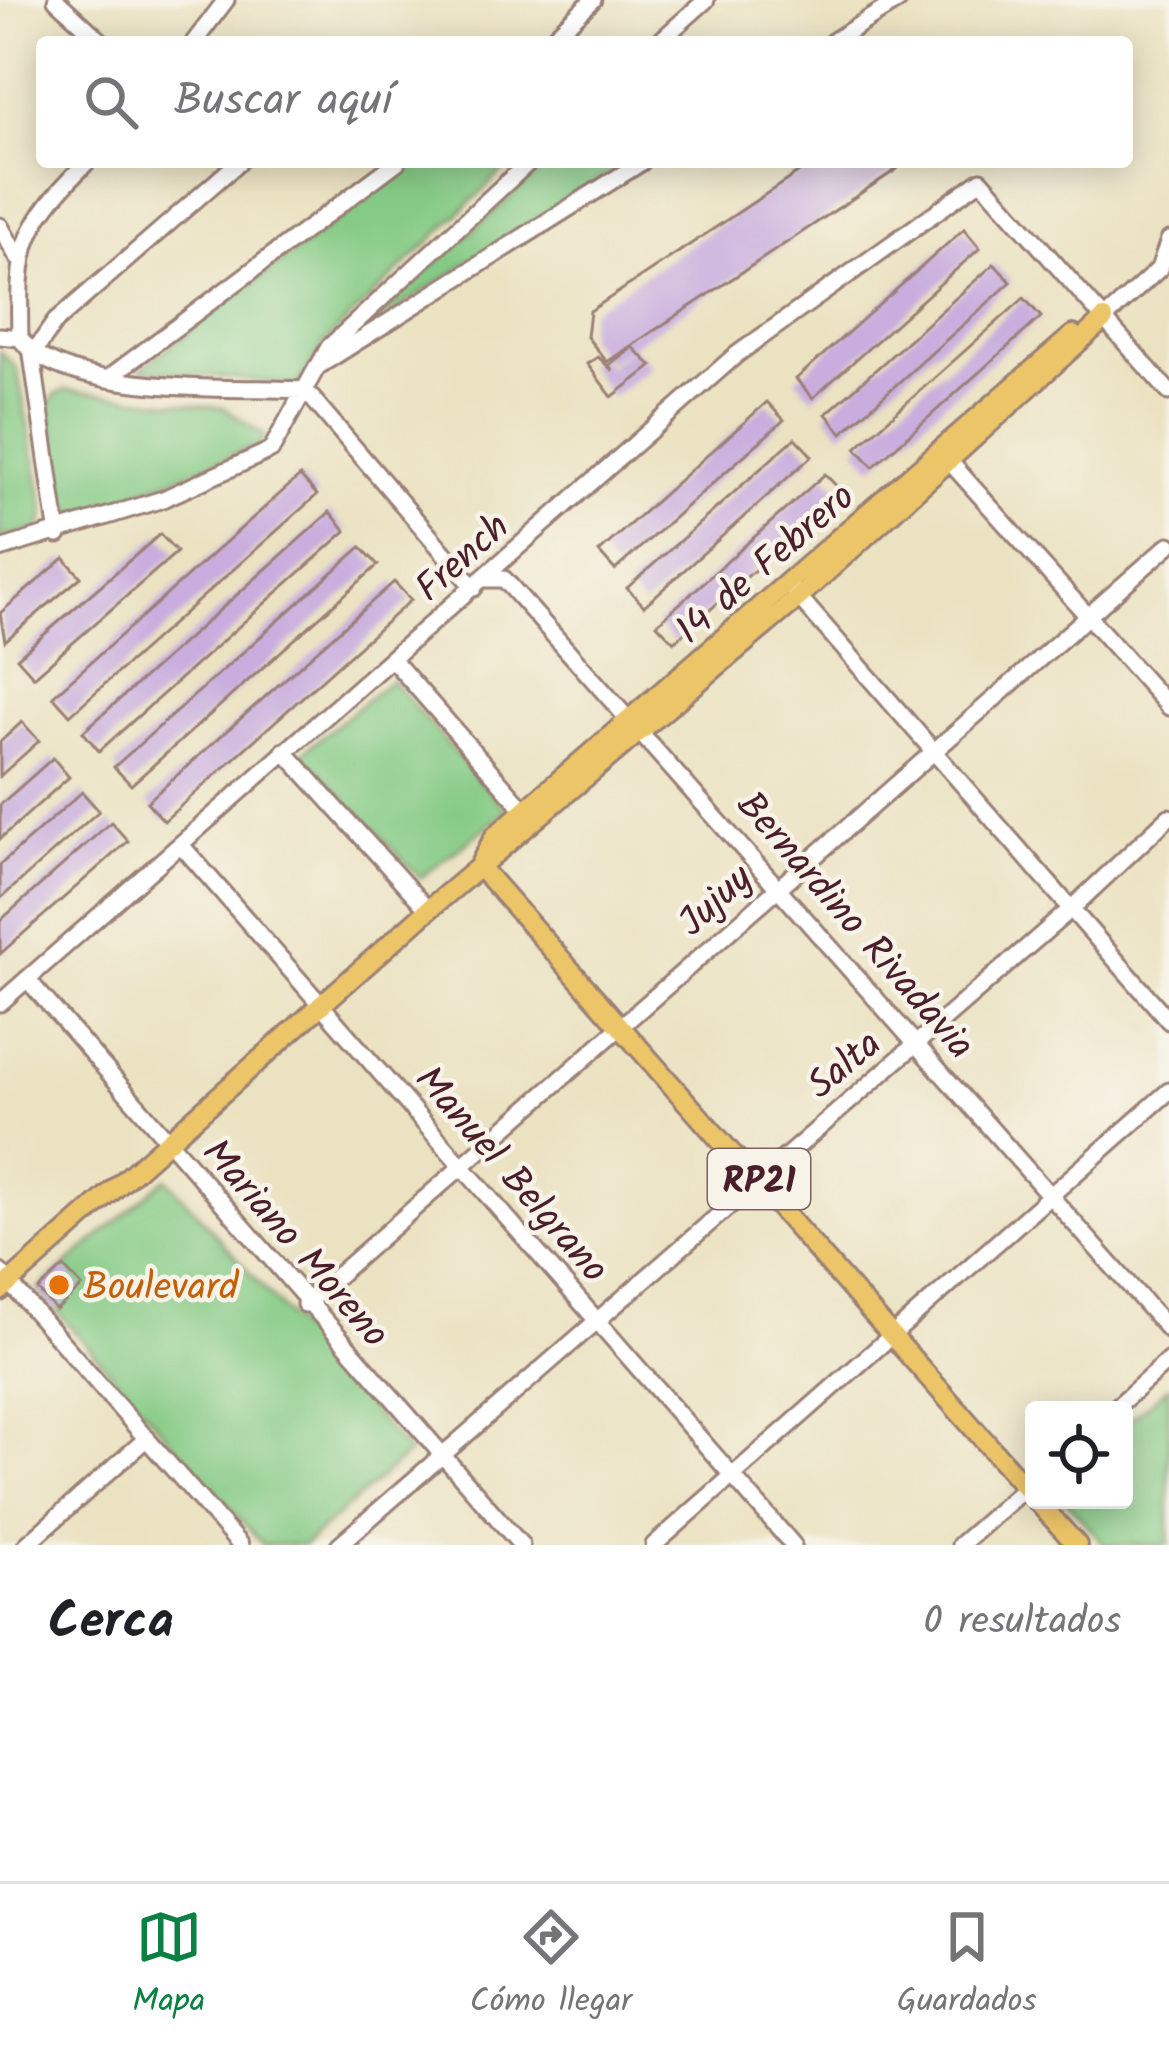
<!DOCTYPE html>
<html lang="es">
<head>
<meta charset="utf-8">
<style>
  :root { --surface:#fff; --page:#f2f2f2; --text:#202124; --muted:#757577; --line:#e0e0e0; --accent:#0b8043 }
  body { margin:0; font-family:Kalam,sans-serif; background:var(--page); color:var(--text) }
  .controls { position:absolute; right:36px; bottom:36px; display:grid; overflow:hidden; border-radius:12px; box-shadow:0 6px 30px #0003 }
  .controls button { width:108px; height:108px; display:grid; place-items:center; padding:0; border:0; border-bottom:3px solid var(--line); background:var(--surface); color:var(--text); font:60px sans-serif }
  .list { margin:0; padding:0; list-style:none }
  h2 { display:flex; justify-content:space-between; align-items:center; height:156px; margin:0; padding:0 48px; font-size:51px }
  h2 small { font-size:39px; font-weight:400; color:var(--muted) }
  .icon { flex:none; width:66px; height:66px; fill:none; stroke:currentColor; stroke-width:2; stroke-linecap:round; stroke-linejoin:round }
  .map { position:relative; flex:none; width:1169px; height:1545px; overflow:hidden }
  .search { position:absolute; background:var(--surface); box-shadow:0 6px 30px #0003; left:36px; right:36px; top:36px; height:132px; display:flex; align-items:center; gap:30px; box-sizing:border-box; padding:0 42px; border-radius:12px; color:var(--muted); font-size:45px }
  .sheet { height:336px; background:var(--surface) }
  nav { display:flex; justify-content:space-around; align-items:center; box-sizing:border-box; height:168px; border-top:3px solid var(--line); background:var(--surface); font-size:33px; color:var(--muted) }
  nav a { display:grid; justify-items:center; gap:6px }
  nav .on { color:var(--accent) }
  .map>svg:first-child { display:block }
  .green { fill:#85cb85; stroke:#687558; stroke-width:3 }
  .building { fill:#c9adde }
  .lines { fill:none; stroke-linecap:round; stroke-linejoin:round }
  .minor-casing { stroke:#9a8076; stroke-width:21 }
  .major-casing { stroke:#9a8076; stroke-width:24 }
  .minor { stroke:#fff; stroke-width:15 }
  .major { stroke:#edc569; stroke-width:18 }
  .food-dot { fill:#e8710a; stroke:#f7f3e8; stroke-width:4.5 }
  .labels { text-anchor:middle; stroke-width:9; stroke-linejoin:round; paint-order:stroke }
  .shield { fill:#f7f3e8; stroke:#7e5f64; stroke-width:3 }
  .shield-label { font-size:36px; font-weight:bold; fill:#4a1f2b }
  .street-label { font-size:39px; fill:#4a1f2b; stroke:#f7f3e8 }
  .food-label { font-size:39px; fill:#c56008; stroke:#f7f3e8; text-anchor:start }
</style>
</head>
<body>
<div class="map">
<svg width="1169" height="1545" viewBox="0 0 1169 1545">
  <rect width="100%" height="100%" fill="#f7f3e8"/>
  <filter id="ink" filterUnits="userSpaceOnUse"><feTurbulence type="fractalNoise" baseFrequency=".00833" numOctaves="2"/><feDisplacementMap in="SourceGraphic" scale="24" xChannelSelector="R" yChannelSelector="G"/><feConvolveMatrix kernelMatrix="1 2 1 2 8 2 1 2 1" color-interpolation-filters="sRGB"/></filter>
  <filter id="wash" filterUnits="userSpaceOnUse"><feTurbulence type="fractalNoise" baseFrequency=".004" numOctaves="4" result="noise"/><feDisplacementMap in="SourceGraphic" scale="48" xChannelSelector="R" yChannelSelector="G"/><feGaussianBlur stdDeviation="2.7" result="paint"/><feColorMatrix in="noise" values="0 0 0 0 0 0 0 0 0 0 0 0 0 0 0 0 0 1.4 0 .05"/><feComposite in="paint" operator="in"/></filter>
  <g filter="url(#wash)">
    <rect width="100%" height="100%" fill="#ebe2c1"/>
    <path class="green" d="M414 162H497L503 171 324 343 297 385 140 369Z
      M550 162H627L355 335Z
      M0 351 17 369 45 513 40 529 0 538Z
      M65 390 224 408 264 435 262 444 80 515 67 508 49 407 54 396Z
      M391 680 507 811 420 878 302 753Z
      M166 1178 409 1453 304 1545H263L38 1290Z
      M1169 1386V1545H1105L1065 1500H1124V1425Z"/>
    <g id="blocks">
      <path class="building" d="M814 162H892L897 169 607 362 587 337 590 311Z
        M964 229 980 248 813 398 796 379Z
        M994 264 1011 282 842 433 826 414Z
        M1024 298 1041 317 873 467 856 448Z
        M632 347 652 366 612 397 587 364 598 357 613 371 609 365Z
        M767 402 784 420 615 570 599 552Z
        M795 438 812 456 644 606 627 588Z
        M825 474 842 492 674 642 657 624Z
        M300 476 317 495 70 715 53 696Z
        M330 512 346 531 99 751 83 732Z
        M160 534 177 552 34 677 17 658Z
        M361 547 378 565 131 785 114 767Z
        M64 558 81 577 5 641 0 613Z
        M394 582 411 600 164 821 147 802Z
        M22 722 39 741 0 776V742Z
        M53 758 69 777 0 839V805Z
        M82 792 99 811 0 899V865Z
        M111 822 128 841 0 954V921Z
        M64 1267 82 1287 56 1310 38 1290Z"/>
    </g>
  </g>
  <g filter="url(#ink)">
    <use href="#blocks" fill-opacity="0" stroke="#9a8076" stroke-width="3"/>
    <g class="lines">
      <defs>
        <path id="minor" d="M56 0 102 42
          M194 42 226 0
          M548 42 593 0
          M659 42 706 0
          M832 42 899 0
          M0 226 18 258
          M1104 319 1159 269 1169 240
          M0 336 20 338C63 397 232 386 305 390L474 588
          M20 338C18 246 20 229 87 162
          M32 355 55 322 239 162
          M32 355 58 535
          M320 363 329 347 529 162
          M107 379 397 162
          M942 453 1169 707
          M0 549 163 499 271 450 317 367 642 162
          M485 579H504L1169 1330
          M792 589 1169 1021
          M393 660 527 813
          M284 751 428 910
          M182 846 793 1545
          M27 979 521 1545
          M0 1003 736 355 981 180 1169 392
          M0 1272 240 1545
          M305 1304 1169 545
          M1113 1410 1169 1360
          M26 1545 147 1438
          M339 1545 1071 909 1169 817
          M654 1545 1169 1091
          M960 1545 1034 1480"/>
        <path id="major" d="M481 862 495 836 1073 335
          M479 866 1034 1497
          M0 1291 428 910 799 597 1104 319
          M1036 1500 1077 1545"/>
      </defs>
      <use href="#minor" class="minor-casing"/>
      <use href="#major" class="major-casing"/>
      <use href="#minor" class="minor"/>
      <use href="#major" class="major"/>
    </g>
  </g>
  <circle class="food-dot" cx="59" cy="1285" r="12"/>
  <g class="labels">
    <rect class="shield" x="708" y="1149" width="102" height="60" rx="9"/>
    <g class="shield-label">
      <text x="759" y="1192">RP21</text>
    </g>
    <g class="street-label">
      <text transform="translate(461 556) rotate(-42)" y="14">French</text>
      <text transform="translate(764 562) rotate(-41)" y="14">14 de Febrero</text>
      <text transform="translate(714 899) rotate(-43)" y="14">Jujuy</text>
      <text transform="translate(857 924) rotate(49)" y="14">Bernardino Rivadavia</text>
      <text transform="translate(843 1063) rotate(-40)" y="14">Salta</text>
      <text transform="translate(513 1173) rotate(49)" y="14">Manuel Belgrano</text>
      <text transform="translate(297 1242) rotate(49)" y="14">Mariano Moreno</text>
    </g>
    <g class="food-label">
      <text x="83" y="1299">Boulevard</text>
    </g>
  </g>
</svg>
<div class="controls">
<button><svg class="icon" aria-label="locate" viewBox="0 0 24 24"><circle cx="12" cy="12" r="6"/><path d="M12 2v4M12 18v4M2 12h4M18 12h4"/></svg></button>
</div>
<div class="search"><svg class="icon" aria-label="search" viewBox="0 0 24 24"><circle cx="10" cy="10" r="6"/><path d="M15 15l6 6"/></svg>Buscar aquí</div>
</div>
<section class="sheet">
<h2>Cerca<small>0 resultados</small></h2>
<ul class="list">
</ul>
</section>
<nav>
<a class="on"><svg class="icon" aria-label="map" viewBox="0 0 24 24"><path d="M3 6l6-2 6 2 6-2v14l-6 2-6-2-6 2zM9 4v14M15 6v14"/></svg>Mapa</a>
<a><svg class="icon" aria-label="directions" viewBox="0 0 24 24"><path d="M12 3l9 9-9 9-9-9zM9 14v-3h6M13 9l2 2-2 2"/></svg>Cómo llegar</a>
<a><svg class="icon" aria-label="saved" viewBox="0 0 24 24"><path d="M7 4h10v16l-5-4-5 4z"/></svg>Guardados</a>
</nav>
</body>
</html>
